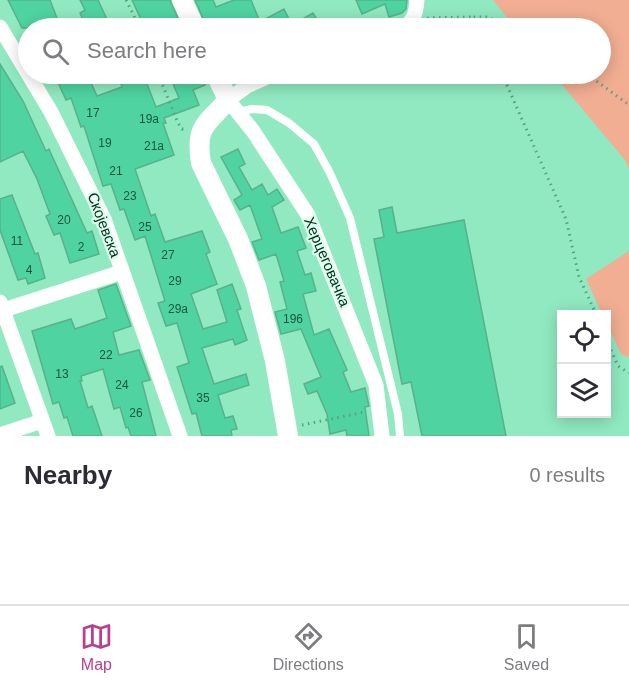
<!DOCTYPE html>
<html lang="en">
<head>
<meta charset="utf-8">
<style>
  :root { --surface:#fff; --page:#f7f7f7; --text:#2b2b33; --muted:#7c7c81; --line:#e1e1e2; --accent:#b93e8f }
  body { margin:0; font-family:Helvetica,sans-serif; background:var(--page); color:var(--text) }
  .controls { position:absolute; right:18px; bottom:18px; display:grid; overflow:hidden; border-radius:0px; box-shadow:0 3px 15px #0003 }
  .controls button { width:54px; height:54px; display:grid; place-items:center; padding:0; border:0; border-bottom:2px solid var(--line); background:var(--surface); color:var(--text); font:30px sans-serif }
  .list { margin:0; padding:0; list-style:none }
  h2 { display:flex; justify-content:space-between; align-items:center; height:78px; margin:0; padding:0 24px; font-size:26px }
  h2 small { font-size:20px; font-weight:400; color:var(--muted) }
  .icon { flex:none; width:33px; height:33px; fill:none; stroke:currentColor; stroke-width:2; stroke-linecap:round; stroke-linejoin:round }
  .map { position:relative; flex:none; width:629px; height:436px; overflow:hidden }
  .search { position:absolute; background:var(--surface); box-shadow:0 3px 15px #0003; left:18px; right:18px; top:18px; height:66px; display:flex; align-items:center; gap:15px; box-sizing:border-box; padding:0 21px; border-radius:33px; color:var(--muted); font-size:22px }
  .sheet { height:168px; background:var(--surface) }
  nav { display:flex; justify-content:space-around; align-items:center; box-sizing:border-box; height:84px; border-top:2px solid var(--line); background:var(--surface); font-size:16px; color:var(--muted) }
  nav a { display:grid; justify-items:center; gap:3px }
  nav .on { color:var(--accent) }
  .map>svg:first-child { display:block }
  .grass { fill:#f1ae92 }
  .building { fill:#4fd4a1; stroke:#58b18b; stroke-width:1.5 }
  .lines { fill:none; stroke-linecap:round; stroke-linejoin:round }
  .path { stroke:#5aa082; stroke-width:3; stroke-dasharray:1.5 4.5; stroke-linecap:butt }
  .lane { stroke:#fff; stroke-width:8 }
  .street { stroke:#fff; stroke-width:15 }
  .secondary { stroke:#fff; stroke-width:20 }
  .labels { text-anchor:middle; stroke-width:4.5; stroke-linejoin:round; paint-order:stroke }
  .number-label { font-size:12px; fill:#18573f }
  .street-label { font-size:15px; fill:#052d1e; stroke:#dcfdec }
</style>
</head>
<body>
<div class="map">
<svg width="629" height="436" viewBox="0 0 629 436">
  <rect width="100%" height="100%" fill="#90e9c1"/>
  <path class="grass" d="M493 0H629V169L625 160 553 74H600V28H516Z
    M629 251V357L621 354 607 324 606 314H602L586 279Z"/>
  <path class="building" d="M8 0H50L58 21 54 23 57 28H22Z
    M80 0H98L111 28H87L80 13 85 10Z
    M132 0H170L182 27 145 28Z
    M195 0H213L216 7 234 0H251L260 22 284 9 292 25 313 13 319 23 310 28H207Z
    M356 0H407L406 9 402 13 389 17 385 4 362 14Z
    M0 64 23 101 46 151 49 149 87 233 92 231 99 254 70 263 60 233 54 235 46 216 50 214 37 179 23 151 0 162Z
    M65 74H87L97 96 122 87 117 74H143L156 107 179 98 169 74H201L205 85 193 90 199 105 164 118 166 123H163L174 155 135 169 151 216 155 214 165 242 202 231 210 252 206 254 217 284 191 294 203 329 227 322 217 290 232 284 241 309 237 310 247 340 235 345 233 339 202 348 214 384 246 374 249 385 218 395 225 418 233 416 237 429 231 430 232 436H202L196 413 192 414 177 367 189 363 177 323 166 326 158 303 165 301 145 236 135 240 124 209 120 210 111 184 103 186 84 126 81 127 71 98 66 100 56 78Z
    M238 149 245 164 239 167 252 190 262 184 268 195 277 189 284 200 272 207 281 233 298 227 306 248 297 251 305 275 311 273 316 291 303 294 314 335 329 329 347 370 343 372 351 392 365 388 369 406 365 407 369 436H347L346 430 330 434 327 414 317 391 308 394 304 384 321 377 301 329 281 334 275 312 287 309 280 282 284 281 276 254 259 260 252 242 262 239 250 205 240 210 234 200 242 195 221 157Z
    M12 195 35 254 38 253 45 278 28 284 26 278 18 280 0 230V199Z
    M392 207 397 233 464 220 506 436H422L411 382 402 384 374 239 384 237 379 210Z
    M116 284 131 326 113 332 119 355 139 350 150 380 142 382 156 436H131L128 427 126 428 120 407 114 409 103 369 81 376 82 381H80L88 408 92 406 102 436H73L67 417 64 418 59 402 53 404 32 331 71 319 75 329 107 318 98 290Z
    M2 366 15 403 0 409V367Z"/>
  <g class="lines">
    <path class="path" d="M126 0 140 28
      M427 18 473 17
      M476 28 473 17H488L513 28
      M158 74 178 123 182 129H186
      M502 74 566 219 579 277 596 314
      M587 74 629 105
      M606 339 618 366 629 373
      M302 425 365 412"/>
    <path class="lane" d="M238 112 252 109 267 110 289 123 314 144 330 173 350 218 398 414 400 436"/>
    <path class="street" d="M0 27 51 112 104 219 180 436
      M401 28C414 23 416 13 417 0
      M274 74 247 86 228 100 253 131 308 215 376 385 382 436
      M0 302 48 436
      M0 311 122 272
      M0 435 42 421"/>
    <path class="secondary" d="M182 0 195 28
      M216 74 228 100C206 125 195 126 201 163L238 239 256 286 275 361 288 436"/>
  </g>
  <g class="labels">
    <g class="number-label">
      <text x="93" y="117">17</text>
      <text x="149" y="123">19a</text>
      <text x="105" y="147">19</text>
      <text x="154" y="150">21a</text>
      <text x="116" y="175">21</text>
      <text x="130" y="200">23</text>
      <text x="64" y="224">20</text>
      <text x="145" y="231">25</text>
      <text x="17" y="245">11</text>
      <text x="81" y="251">2</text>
      <text x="168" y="259">27</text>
      <text x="29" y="274">4</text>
      <text x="175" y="285">29</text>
      <text x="178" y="313">29a</text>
      <text x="293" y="323">196</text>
      <text x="106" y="359">22</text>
      <text x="62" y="378">13</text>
      <text x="122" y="389">24</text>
      <text x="203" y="402">35</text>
      <text x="136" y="417">26</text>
    </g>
    <g class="street-label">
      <text transform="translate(104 225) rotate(69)" y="5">Скојевска</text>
      <text transform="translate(327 262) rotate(67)" y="5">Херцеговачка</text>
    </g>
  </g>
</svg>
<div class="controls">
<button><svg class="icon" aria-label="locate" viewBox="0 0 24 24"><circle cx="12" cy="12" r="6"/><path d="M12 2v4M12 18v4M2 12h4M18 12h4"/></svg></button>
<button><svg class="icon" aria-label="layers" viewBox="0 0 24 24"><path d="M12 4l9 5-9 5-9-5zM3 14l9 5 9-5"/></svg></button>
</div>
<div class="search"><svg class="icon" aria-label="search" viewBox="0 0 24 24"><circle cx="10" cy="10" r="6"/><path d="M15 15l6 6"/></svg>Search here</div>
</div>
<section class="sheet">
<h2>Nearby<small>0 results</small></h2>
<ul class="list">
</ul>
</section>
<nav>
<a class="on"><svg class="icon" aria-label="map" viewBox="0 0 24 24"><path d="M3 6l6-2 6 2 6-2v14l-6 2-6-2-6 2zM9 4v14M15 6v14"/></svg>Map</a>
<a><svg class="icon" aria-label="directions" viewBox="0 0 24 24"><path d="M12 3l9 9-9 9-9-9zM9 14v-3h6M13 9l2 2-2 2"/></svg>Directions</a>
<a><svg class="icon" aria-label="saved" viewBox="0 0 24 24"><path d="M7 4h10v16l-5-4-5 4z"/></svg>Saved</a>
</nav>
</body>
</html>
